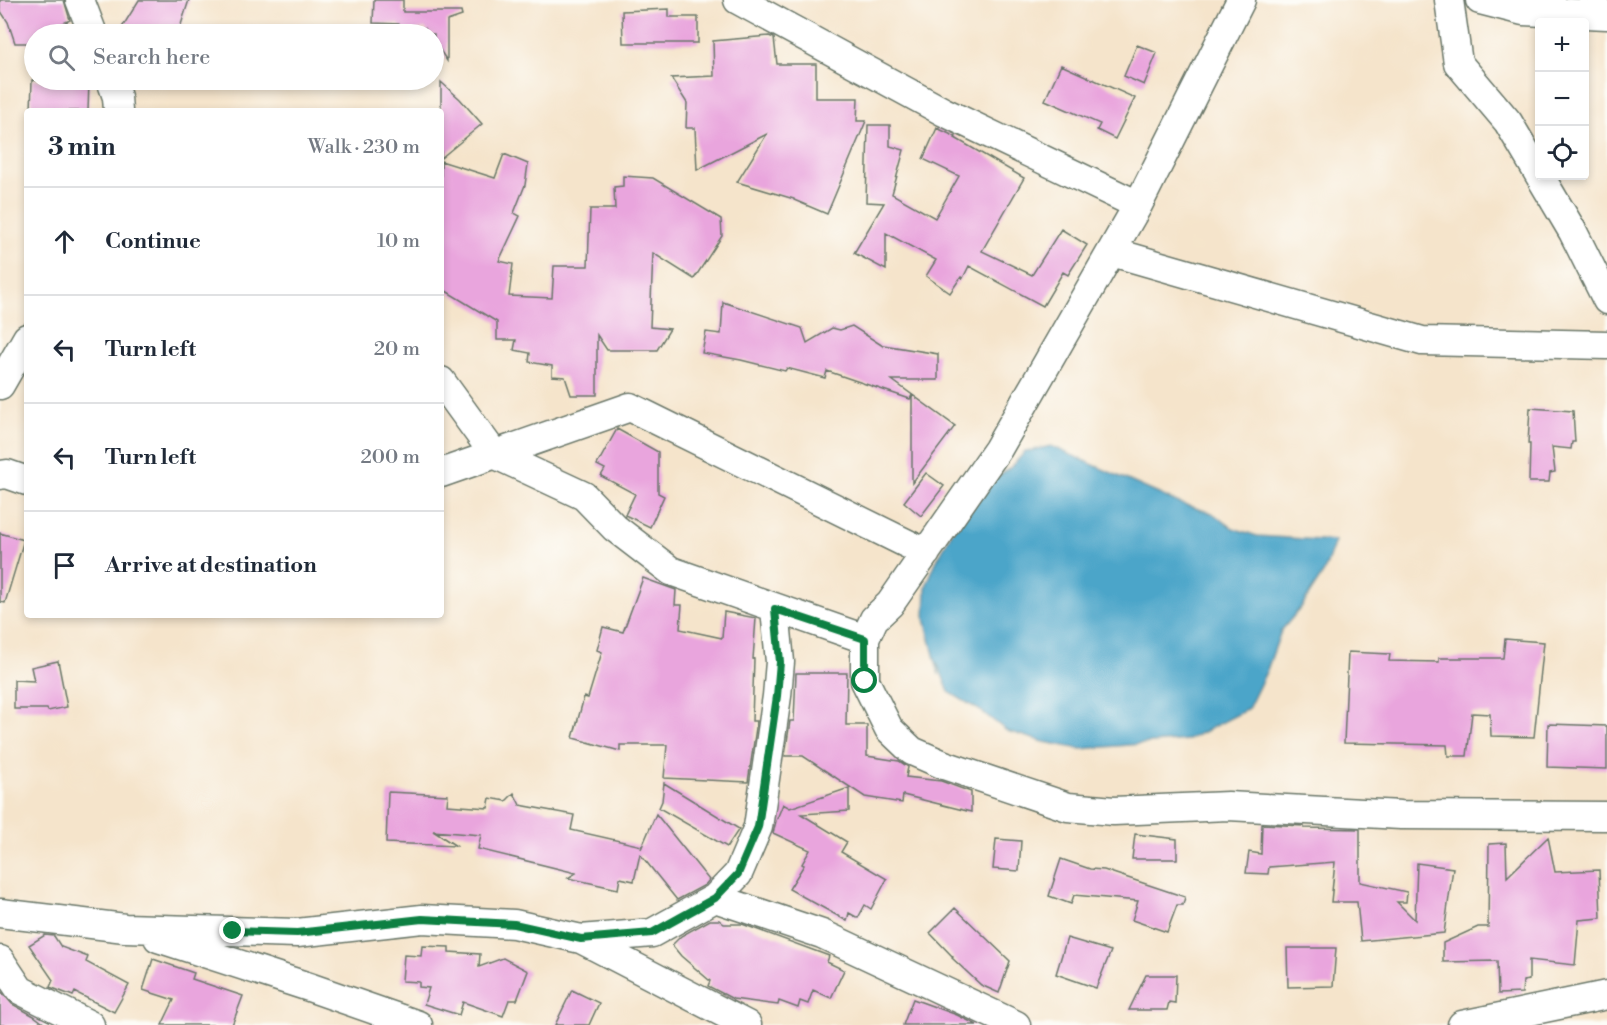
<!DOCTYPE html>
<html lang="en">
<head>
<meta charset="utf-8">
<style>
  :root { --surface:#fff; --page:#f6f6f7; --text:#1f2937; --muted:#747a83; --line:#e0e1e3 }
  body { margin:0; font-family:"Libre Bodoni",serif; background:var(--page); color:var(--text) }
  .controls { position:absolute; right:18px; top:18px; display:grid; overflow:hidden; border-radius:6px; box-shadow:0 3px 9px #0003 }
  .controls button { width:54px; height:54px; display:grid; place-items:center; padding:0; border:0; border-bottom:2px solid var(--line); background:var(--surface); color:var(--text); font:30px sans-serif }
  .stop { position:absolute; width:18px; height:18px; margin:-14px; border:4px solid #0b8043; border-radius:50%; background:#fff }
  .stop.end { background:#0b8043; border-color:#fff; box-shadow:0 2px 6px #0008 }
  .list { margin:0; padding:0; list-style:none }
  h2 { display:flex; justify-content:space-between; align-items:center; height:78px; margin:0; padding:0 24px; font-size:26px }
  h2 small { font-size:20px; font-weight:400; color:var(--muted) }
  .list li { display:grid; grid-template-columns:39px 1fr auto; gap:18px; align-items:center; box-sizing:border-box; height:108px; padding:0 24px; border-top:2px solid var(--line) }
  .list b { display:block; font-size:22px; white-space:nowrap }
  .list em { font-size:20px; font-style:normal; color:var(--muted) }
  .icon { flex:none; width:33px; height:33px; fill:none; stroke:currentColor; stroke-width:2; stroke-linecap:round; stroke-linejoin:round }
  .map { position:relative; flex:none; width:1607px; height:1025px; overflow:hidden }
  .search { position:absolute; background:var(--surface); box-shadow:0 3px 9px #0003; left:24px; top:24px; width:420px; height:66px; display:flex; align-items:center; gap:15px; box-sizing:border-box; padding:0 21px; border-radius:33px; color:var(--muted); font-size:22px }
  .panel { position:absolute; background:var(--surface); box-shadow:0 3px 9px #0003; left:24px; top:108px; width:420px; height:510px; border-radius:6px }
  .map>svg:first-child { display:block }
  .water { fill:#4ba5c9; stroke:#35717e; stroke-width:1.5 }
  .building { fill:#e9a5dd }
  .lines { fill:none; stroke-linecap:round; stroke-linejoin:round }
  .street-casing { stroke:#6a7769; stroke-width:31 }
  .street { stroke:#fff; stroke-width:28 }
  .route { stroke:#0b8043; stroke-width:8 }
</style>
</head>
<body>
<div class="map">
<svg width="1607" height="1025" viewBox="0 0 1607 1025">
  <rect width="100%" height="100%" fill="#fdfcf7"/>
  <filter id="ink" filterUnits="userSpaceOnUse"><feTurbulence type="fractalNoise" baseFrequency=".0167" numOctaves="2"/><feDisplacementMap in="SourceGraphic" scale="12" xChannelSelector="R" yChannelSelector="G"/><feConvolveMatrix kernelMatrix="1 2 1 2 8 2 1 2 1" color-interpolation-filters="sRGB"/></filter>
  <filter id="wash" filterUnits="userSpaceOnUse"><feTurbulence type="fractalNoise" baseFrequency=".008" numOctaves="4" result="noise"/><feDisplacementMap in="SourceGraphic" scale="24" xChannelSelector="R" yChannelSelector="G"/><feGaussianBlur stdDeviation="1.35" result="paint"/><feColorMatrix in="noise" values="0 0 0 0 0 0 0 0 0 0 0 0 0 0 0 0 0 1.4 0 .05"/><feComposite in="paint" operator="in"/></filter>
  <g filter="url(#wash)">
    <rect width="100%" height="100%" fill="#f5e4cb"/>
    <path class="water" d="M1051 446 1179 503 1212 513 1233 528 1257 536 1335 541 1324 572 1302 606 1281 631 1267 670 1248 709 1188 740 1081 749 1044 742 1007 731 981 711 949 692 937 662 939 675 925 619 926 586 936 562 971 497 1011 467 1025 452Z"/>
    <g id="blocks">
      <path class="building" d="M0 0H64L70 20 39 34H34V43H15L8 22 0 10Z
        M139 0H189L178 34H118Z
        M374 0H403V12H461L462 16 447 21V61L434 41V34H429L425 28 403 34 399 24 373 23Z
        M669 9V17H698V43H623L622 11Z
        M769 36 774 38 777 64H816V98H858L857 121H866L827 214 794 200V199L737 182 767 134 697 170 695 128H686L687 103 671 78 714 76 713 41Z
        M1137 45 1157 53 1144 85 1124 76Z
        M1061 65 1135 98 1115 139 1097 130 1100 124 1045 100Z
        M32 80 89 82 88 111H31Z
        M441 82 460 99 482 124 441 158Z
        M868 125H890V146L904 150 892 194 935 218 959 176 923 159 937 128 956 137 955 138 1024 178 982 251 1032 275 1061 229 1087 245 1068 275 1063 272 1043 306 969 266 963 278 961 277 950 293 926 276 936 260 886 233V270L854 253 884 203 866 202Z
        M504 154 528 164 525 185 514 213 520 216 499 261 513 264 509 296 552 298 554 266H588L590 209H615L614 187 623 186V176L653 178 721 219 722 236 694 279 653 253 650 327 670 329 657 350H607L597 335V395H571L565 377 552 376V366L529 362 530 353 514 350 516 340H497V322L441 288V161L495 178Z
        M723 302 802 328 807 343 832 328 840 330 852 326 883 346V345L938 354V380H892L955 426 912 483V395L910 399 827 371 825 378 787 368 785 371 741 360 702 353 706 332 721 334Z
        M1530 408 1573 411 1575 442H1572L1571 449 1552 447 1555 472 1550 473 1549 482H1529L1530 444H1528Z
        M617 429 658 452V493L664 496 650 527 625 515 635 494 601 476 605 469 597 465Z
        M926 473 944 486 921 516 904 502Z
        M0 533 24 540 5 603 0 602Z
        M643 578 676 590 675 605H682L680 629 722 638 724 612 756 618 753 659H754L752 721H757L748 782 664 778 667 745H620V751L573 738 584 697 588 698 602 652 597 650 603 627 623 632Z
        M1505 639 1544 642 1534 737 1491 736 1490 714 1472 713 1467 756H1448L1447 745 1344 743 1348 652 1390 654 1389 661 1439 662V658H1503Z
        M58 661 67 707 48 711 47 709H14V680L34 681 31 667Z
        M796 673H847L846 725H867V756L899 761 908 767 906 777 941 781 971 792V812L903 795 902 803 865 797 803 756H785L790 721H794Z
        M1548 724 1607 726V769L1547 767Z
        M664 783 739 829 727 847 659 808 662 801Z
        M849 788V811L801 814 847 842 841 852 887 879 871 909 865 905 858 918 849 913 847 921 789 889 804 865 802 864 810 850 773 833 776 821 783 804 790 808Z
        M388 792 448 795 447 805 488 808 490 798 506 801 514 793 520 805 574 815 571 830 642 846 641 849 656 814 709 880 705 885 677 900 640 854 634 881 620 878 618 889 568 878 576 873 478 849 481 835 433 831 456 846 386 843Z
        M1262 824 1304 826V828L1360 829V882L1407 892 1406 902H1397L1415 920 1417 863 1453 868 1444 933 1361 941 1357 902H1331L1335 862 1269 867 1268 874 1246 873 1249 852 1261 854Z
        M1135 834 1177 839V859H1132Z
        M1548 837 1555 872 1599 870 1601 918 1579 920 1575 965 1529 960V980L1523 981 1522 993 1498 994 1497 961 1443 962V943L1478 927H1488L1489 844 1506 843 1507 877Z
        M996 839 1021 841 1019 871 993 869Z
        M1061 859 1090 869 1104 870 1185 897 1183 905H1177L1167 932 1132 920 1138 901 1074 895 1071 904 1049 896Z
        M955 908 1010 961 999 993 981 985 952 958 953 957 930 933Z
        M710 920H719L724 924H742L829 956 827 962 844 970 831 998 813 990 808 1004 800 1001 798 1008 779 1001 778 1005 733 999 708 986 710 981 681 956 672 945 681 936Z
        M45 935 54 936 61 947 88 957 86 962 129 985 114 1012 75 992 73 996 50 987 53 980 29 945Z
        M1067 938 1111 951 1096 988 1056 974Z
        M422 946 449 947V952L480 954 479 967 503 958 528 971 517 1000H509L503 1016 463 1002 459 1015 424 1004 429 988 419 987V982L402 981 404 955 421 956Z
        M1287 948H1336L1333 986 1288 987Z
        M153 959 194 973 192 979 243 996 232 1025H162L174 1000 143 990Z
        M1146 975H1176L1175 1003 1169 1002 1167 1010H1129Z
        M0 990 12 1004 34 1016 46 1025H0Z
        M572 990 599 1003 589 1025H555Z
        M913 999 957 1015 977 1025H903Z"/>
    </g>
  </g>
  <g filter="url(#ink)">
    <use href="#blocks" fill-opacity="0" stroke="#6a7769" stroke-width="1.5"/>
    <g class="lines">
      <defs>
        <path id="street" d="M80 0 93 34
          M738 0 944 112 1138 205
          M1449 0 1458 63 1508 122 1573 232 1607 300
          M1480 0 1523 11 1607 15
          M111 80 117 97 118 111
          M1112 252 1422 341 1607 345
          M441 381 494 454 584 496 615 528 671 571 865 639V681L889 729 912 751 944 765 1068 807 1114 811 1228 806 1401 815 1607 816
          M0 385 27 338
          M441 473 630 407 926 553
          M0 475 7 474 27 481
          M865 639 874 619 890 604 998 449 1138 205 1241 0
          M715 898 822 934 1016 1025
          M0 913 125 928 297 933 422 919 514 924 581 939 652 933 715 898 738 874 758 827 777 696 780 662 775 609
          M158 938 309 987 418 1025
          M581 939 747 1025
          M0 960 20 990 90 1025
          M1462 1025 1607 995"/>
      </defs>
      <use href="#street" class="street-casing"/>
      <use href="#street" class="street"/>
    </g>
  </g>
  <g class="lines" filter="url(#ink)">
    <path class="route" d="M233 931 297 933 422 919 514 924 581 939 652 933 715 898 738 874 758 827 777 696 780 662 775 609 865 639V681"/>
  </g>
</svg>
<div class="controls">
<button>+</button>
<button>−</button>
<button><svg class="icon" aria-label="locate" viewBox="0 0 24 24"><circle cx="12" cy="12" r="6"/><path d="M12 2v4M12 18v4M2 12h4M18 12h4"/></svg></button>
</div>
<div class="stop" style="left:865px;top:681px"></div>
<div class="stop end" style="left:233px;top:931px"></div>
<div class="search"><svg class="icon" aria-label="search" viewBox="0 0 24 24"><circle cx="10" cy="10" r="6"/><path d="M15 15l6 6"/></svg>Search here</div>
<section class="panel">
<h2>3 min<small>Walk · 230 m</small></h2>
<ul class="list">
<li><svg class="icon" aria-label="ahead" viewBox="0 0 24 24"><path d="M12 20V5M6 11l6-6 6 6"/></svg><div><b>Continue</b></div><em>10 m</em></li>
<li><svg class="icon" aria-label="left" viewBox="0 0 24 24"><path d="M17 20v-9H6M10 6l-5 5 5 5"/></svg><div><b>Turn left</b></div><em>20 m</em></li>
<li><svg class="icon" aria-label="left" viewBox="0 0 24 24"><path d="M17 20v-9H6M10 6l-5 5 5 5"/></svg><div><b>Turn left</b></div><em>200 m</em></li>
<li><svg class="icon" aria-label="arrive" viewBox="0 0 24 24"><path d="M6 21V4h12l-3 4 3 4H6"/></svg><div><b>Arrive at destination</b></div></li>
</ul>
</section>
</div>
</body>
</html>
